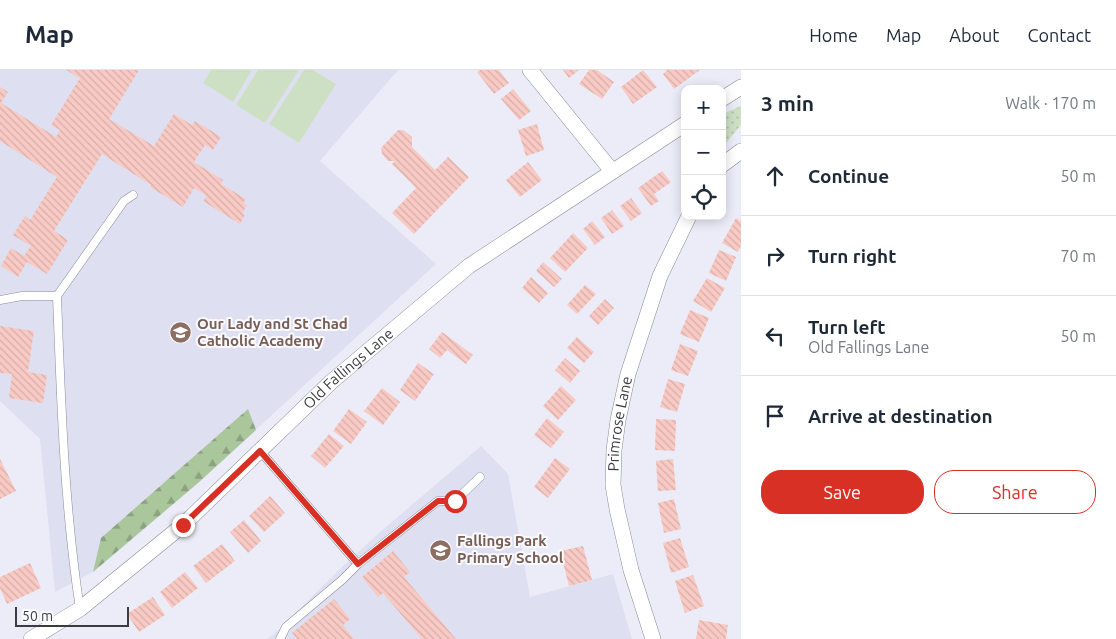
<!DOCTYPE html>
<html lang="en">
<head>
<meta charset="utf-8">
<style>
  :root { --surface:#fff; --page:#f2f2f3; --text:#1f2937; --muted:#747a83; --line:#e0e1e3; --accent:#d93025 }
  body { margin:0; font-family:Ubuntu,sans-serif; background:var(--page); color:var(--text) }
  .controls { position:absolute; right:15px; top:15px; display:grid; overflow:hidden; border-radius:10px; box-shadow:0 2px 12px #0003 }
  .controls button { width:45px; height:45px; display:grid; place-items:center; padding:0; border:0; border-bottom:1px solid var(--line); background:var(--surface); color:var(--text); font:25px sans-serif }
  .scale { position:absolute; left:15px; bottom:12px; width:114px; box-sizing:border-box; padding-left:5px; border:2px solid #3b3c40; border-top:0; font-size:14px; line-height:18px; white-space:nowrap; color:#3b3c40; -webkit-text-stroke:4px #fafaff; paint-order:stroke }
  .stop { position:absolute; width:15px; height:15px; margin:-11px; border:4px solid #d93025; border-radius:50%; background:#fff }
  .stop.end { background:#d93025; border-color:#fff; box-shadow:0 1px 5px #0008 }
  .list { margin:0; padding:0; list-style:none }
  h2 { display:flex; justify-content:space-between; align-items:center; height:65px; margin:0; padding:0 20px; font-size:21px }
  h2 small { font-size:16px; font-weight:400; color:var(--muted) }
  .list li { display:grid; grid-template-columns:32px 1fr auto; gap:15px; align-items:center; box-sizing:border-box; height:80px; padding:0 20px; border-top:1px solid var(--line) }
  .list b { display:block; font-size:19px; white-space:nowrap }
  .list p { margin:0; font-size:16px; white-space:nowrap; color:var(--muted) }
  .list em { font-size:16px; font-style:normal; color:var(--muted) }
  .actions { display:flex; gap:10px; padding:15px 20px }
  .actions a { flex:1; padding:11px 0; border:1px solid var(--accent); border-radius:20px; text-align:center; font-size:18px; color:var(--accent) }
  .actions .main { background:var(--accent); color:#fff }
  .icon { flex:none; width:28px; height:28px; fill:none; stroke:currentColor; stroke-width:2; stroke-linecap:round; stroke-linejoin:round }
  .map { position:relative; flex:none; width:741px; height:569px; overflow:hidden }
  header { display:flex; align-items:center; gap:30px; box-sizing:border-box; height:70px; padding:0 25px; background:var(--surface); border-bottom:1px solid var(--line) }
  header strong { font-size:24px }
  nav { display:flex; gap:28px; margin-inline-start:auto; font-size:18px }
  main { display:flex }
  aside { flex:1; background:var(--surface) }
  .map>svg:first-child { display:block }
  .built { fill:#dee0f2 }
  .green { fill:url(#green-dots) }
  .forest { fill:url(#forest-firs) }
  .pitch { fill:#cee0c4 }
  .building { fill:url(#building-back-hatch) }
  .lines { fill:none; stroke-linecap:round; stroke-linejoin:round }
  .service-casing { stroke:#8a8b96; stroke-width:9 }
  .minor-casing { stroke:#8a8b96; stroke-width:16 }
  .service { stroke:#fff; stroke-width:8 }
  .minor { stroke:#fff; stroke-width:15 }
  .route { stroke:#d93025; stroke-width:6 }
  .labels { text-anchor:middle; stroke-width:4; stroke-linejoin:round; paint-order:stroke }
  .education-label { font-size:15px; font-weight:bold; fill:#785e54; stroke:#fafaff; text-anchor:start }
  .street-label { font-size:15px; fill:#3b3c40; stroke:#fafaff }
</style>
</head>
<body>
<header>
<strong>Map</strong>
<nav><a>Home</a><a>Map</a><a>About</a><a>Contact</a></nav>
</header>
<main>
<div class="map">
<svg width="741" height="569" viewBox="0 0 741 569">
  <defs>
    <pattern id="green-dots" width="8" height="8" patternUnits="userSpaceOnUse" patternTransform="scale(1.25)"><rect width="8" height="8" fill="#cee0c4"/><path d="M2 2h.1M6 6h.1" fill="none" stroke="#b2c1a9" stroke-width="1.8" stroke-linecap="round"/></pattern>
    <pattern id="forest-firs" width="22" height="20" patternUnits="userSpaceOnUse" patternTransform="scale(1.25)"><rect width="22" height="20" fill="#aac69b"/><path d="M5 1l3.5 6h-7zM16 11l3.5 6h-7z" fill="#8ca280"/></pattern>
    <pattern id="building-back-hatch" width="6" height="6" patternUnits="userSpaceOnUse" patternTransform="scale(1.25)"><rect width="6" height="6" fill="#f9cac4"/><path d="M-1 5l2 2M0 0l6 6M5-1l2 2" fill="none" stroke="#d6aea9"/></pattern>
  </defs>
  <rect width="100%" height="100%" fill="#ebecf8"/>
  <path class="built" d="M0 0H399L392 7 320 91 436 194 198 413 93 502 55 522 40 369 0 331Z
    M481 376 508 404 530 527 613 504 632 569H266L273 565 341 498 379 463Z"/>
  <path class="green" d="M741 36V55L725 74H722V44Z"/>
  <path class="forest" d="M248 339 256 360 198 413 93 502 101 468Z"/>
  <path class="pitch" d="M211 0H252L233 32 203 13Z
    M258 0H299L265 53 236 35Z
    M304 0H313L336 14 299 73 269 54Z"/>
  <path class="building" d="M66 0H139L109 49 154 76 174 44 192 55 195 51 221 67 213 80 205 75 194 92 223 110 221 114 246 129 243 133 247 136 242 143 245 145 240 154 203 131 207 126 194 118 183 137 150 117 151 115 102 84 54 161 68 170 47 204 27 192 18 207 1 196 11 178 24 186 31 176 13 165 25 146 30 150 57 107 0 71V17L8 22 1 33 56 67 60 60 51 55 80 8Z
    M480 0H499L509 13 494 24 477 2Z
    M563 0H579L569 8Z
    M589 0H597L614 12 602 29 579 14Z
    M643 0 657 17 633 34 621 17Z
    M667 0H700L674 19 663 4Z
    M513 19 531 41 519 50 501 29Z
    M537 54 544 80 526 86 518 60Z
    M398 60H403L412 67V77L435 100 448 87 469 107 414 164 392 143 416 118 392 94 395 91H388L382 84 381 78Z
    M528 92 542 110 520 127 506 110Z
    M662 101 671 112 654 124 659 131 651 136 638 118Z
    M631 128 642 143 631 151 620 136Z
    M612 140 624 156 612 164 601 148Z
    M736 148 741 151V176L738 182 722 173Z
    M592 151 605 167 595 175 583 159Z
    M573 163 588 178 565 202 550 188Z
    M719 180 736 187 726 211 709 203Z
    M543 192 562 209 554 217 536 201Z
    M531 207 548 223 539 233 522 218Z
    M707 208 725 218 711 242 693 231Z
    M585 215 596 224 577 244 567 235Z
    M605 229 614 238 598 255 589 246Z
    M690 240 709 248 699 272 680 264Z
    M0 256 34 261 28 302 47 305 43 333 9 328 12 304 0 303Z
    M442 262 473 285 466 294 447 280 440 288 429 279Z
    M577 267 594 282 584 293 567 278Z
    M680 274 698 281 688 306 671 300Z
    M565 288 580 301 570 313 555 300Z
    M418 293 434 304 415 331 400 320Z
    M668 309 685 314 677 342 660 337Z
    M561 316 576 330 558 350 543 336Z
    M382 318 400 332 383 355 364 341Z
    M349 339 367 352 351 374 333 361Z
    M547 348 564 362 551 378 534 365Z
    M656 349 676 350 675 381 655 380Z
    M329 364 344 376 325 398 311 386Z
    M555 388 570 399 548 428 534 417Z
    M0 389 16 421 0 429Z
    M673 389 676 420 658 421 656 391Z
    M270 426 285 443 264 462 249 446Z
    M674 429 681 459 664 463 658 433Z
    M244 450 261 471 248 483 230 462Z
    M680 468 689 497 671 503 663 473Z
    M222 474 235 491 206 513 193 496Z
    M583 476 592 510 569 516 560 481Z
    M393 481 410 502 404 507 456 569H422L383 523 378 527 362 507Z
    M30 493 41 518 7 534 0 518V507Z
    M185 502 198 518 172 538 160 522Z
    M693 505 704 536 685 543 675 511Z
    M153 527 165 545 139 562 127 544Z
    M334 529 350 549 343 555 354 569H297L292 563Z
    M699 550 728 555 726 569H696Z"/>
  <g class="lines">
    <defs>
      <path id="service" d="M57 226 124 131 133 125
        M0 230 22 226H57C61 331 64 435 80 539
        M260 381 358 494
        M280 569 286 557 342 510 358 494 438 431H455L480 407"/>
      <g id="minor">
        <path d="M530 0 612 101"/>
        <path d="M722 29 741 17"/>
        <path d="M722 95 741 81"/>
        <path id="s1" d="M31 569 80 539 183 455 331 312 469 196 685 54"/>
        <path id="s2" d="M653 569 631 500 617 439 613 415 614 380 618 350 628 304 660 206 689 146"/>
      </g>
    </defs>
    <use href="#service" class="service-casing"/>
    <use href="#minor" class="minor-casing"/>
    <use href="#service" class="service"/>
    <use href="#minor" class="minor"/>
  </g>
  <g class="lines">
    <path class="route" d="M183 455 260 381 358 494 438 431H455"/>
  </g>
  <defs>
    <symbol id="school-disc" viewBox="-11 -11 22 22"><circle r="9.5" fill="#8d6e63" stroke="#fafaff"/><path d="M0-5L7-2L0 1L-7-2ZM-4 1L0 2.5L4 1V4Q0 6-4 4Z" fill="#fff"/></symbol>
  </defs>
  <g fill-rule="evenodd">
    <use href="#school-disc" x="168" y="250" width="25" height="25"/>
    <use href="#school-disc" x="428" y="468" width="25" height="25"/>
  </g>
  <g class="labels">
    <g class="education-label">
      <text x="197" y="259">Our Lady and St Chad<tspan x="197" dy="17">Catholic Academy</tspan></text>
      <text x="457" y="476">Fallings Park<tspan x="457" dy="17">Primary School</tspan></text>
    </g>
    <g class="street-label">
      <text dy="5" stroke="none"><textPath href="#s1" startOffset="418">Old Fallings Lane</textPath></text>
      <text dy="5" stroke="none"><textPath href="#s2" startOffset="221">Primrose Lane</textPath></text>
    </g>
  </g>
</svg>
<div class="controls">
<button>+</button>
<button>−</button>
<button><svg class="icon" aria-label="locate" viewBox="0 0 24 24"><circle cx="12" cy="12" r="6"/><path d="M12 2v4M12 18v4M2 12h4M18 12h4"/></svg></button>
</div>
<div class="scale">50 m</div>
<div class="stop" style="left:455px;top:431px"></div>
<div class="stop end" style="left:183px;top:455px"></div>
</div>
<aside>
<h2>3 min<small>Walk · 170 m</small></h2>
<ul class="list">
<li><svg class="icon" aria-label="ahead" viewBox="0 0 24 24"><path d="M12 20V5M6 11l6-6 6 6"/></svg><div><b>Continue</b></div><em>50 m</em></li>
<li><svg class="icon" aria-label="right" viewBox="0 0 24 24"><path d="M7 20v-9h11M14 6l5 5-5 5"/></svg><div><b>Turn right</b></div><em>70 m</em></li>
<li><svg class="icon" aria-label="left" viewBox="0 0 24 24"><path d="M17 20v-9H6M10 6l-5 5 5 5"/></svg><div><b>Turn left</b><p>Old Fallings Lane</p></div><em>50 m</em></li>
<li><svg class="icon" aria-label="arrive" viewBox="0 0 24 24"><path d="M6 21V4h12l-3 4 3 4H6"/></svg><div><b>Arrive at destination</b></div></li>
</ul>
<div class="actions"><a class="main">Save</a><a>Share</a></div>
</aside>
</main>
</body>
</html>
